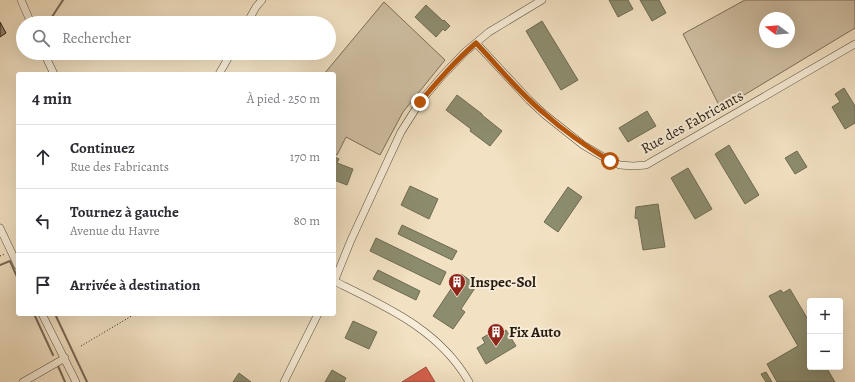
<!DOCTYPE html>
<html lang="fr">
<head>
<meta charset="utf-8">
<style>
  :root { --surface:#fff; --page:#f7f7f7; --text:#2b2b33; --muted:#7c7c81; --line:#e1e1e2 }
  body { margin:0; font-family:Alegreya,serif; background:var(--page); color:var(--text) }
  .controls { position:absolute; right:12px; bottom:12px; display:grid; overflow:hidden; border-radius:4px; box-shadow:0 4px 16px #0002 }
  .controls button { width:36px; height:36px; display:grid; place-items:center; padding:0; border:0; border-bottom:1px solid var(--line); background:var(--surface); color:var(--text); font:20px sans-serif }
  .compass { position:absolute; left:759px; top:12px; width:36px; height:36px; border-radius:50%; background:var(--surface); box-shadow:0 4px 16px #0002; rotate:286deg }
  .stop { position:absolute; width:12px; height:12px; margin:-9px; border:3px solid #b45309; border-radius:50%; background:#fff }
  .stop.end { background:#b45309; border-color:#fff; box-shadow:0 1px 4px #0008 }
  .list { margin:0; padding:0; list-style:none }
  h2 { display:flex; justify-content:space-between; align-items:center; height:52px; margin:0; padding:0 16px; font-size:17px }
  h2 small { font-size:13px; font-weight:400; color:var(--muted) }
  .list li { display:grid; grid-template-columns:26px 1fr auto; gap:12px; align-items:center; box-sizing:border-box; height:64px; padding:0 16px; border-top:1px solid var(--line) }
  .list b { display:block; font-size:15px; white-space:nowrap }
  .list p { margin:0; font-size:13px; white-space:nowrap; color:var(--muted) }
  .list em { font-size:13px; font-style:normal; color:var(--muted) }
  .icon { flex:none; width:22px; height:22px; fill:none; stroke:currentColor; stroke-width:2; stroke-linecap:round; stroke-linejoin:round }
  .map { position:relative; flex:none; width:855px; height:382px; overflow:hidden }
  .search { position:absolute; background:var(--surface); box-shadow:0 4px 16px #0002; left:16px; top:16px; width:320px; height:44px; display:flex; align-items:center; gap:10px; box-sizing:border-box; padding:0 14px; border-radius:22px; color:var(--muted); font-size:15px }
  .panel { position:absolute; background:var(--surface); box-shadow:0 4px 16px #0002; left:16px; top:72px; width:320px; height:244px; border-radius:4px }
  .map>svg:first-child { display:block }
  .green { fill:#d0c0a4; stroke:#7c6e5a; fill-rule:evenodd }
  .shops { fill:#d6604d; stroke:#a24c3b }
  .industry { fill:#8c8c6e; stroke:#6e6a52 }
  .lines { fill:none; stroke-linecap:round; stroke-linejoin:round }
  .stream { stroke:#786a57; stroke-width:2 }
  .building { fill:#91826d; stroke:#281c11 }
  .street-casing { stroke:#5a4d3d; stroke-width:8 }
  .path { stroke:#281c11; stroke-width:1; stroke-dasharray:1 2; stroke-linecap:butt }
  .street { stroke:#f7ecd7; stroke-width:7 }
  .route { stroke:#b45309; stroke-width:5 }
  .labels { text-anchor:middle; stroke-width:4; stroke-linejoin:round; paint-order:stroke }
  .street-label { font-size:15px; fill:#281c11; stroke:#f7ecd7 }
  .poi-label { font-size:15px; font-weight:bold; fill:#281c11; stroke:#f7ecd7; text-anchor:start }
</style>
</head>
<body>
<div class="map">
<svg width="855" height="382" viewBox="0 0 855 382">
  <rect width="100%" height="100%" fill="#f2e1c2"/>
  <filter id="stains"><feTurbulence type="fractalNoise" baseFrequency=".005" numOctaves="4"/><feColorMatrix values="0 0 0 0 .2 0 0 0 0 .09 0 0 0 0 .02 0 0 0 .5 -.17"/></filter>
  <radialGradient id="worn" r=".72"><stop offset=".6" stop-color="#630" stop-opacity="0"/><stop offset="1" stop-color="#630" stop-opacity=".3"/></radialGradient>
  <path class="green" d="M745 0H855V28L721 109 683 34ZM765 18H789V42H765Z
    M384 2 445 60 403 112 380 155 346 137 337 155 334 153V74H324Z"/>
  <path class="shops" d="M426 367 435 382H402Z"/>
  <path class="industry" d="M609 0H628L633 9 618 17Z
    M640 0H659L666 13 652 21Z
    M426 5 443 21 444 20 450 26 445 31 443 29 436 37 415 17Z
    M542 21 578 80 561 90 526 31Z
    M844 88 855 106V123L845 129 832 107 840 102 835 94Z
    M457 95 482 114V115L502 131 490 146 470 131 471 129 446 110Z
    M647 111 656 126 628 142 619 128Z
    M729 145 759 195 745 204 715 154Z
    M797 151 807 167 795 174 785 158Z
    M335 157 339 159 337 163 353 169 347 185 334 180V159Z
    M688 168 712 209 695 219 671 178Z
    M410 186 438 199 429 219 401 205Z
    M568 187 582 197 558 232 544 222Z
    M658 204 665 247 643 250 638 219 635 218 636 207Z
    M402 225 457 251 452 260 398 234Z
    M376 238 446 272 440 285 370 251Z
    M378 270 420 291 416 300 373 279Z
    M461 274 477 285 461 309 465 312 453 329 433 316Z
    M790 289 810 323V367H826L835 382H777L767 364 798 346 769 296 781 290 783 293Z
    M353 321 377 332 369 349 345 338Z
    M506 330 516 346 486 364 477 348 485 343 482 338 494 331 497 336Z
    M332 370 346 378 344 382H325Z
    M766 372 772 382H766L761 374Z
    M239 373 251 382H233Z"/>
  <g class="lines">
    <path class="stream" d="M48 23 63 0
      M0 265 10 261 18 279
      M34 314 53 355
      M55 314 87 382
      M58 366 65 382"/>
  </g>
  <path class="building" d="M0 22 6 33 0 37Z"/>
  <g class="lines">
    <defs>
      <path id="street" d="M21 0 31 23
        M247 23 256 7 262 0
        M476 43 529 100 544 114 583 145 610 161 620 165 633 166 646 165 855 44
        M44 53 54 74
        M219 74 231 53
        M0 228 18 266
        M334 281C385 306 440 330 469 382
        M334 282 351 240 401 132 420 102 442 76 465 52 489 32 542 0
        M42 314 76 382
        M23 382 65 358
        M284 382 318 314"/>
    </defs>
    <use href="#street" class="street-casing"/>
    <path class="path" d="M0 256 5 254
      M81 346 135 314"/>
    <use href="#street" class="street"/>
  </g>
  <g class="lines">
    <path class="route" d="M420 102C438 81 455 61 476 43 498 66 520 94 545 114 565 132 587 147 610 161"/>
  </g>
  <defs>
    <symbol id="building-pin" viewBox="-11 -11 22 30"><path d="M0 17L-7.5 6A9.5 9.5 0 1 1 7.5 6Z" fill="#8f2418" stroke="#f7ecd7"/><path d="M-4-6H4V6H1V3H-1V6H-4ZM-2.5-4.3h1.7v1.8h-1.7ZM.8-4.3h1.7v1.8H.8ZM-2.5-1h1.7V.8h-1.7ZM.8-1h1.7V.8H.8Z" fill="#fff"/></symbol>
  </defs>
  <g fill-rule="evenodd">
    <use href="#building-pin" x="447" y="272" width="20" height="27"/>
    <use href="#building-pin" x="486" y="322" width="20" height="27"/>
  </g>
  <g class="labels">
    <g class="street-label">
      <text transform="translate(692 122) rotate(-29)" y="5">Rue des Fabricants</text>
    </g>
    <g class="poi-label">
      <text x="470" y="287">Inspec-Sol</text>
      <text x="509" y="337">Fix Auto</text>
    </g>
  </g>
  <rect width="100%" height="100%" filter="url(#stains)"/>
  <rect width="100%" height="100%" fill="url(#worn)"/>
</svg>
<div class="controls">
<button>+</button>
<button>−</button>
</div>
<svg class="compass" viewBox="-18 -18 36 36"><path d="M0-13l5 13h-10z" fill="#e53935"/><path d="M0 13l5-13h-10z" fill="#7c7c81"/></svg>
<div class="stop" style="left:610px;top:161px"></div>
<div class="stop end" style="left:420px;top:102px"></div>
<div class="search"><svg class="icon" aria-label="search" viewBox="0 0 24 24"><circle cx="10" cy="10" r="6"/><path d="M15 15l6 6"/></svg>Rechercher</div>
<section class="panel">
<h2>4 min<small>À pied · 250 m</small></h2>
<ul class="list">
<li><svg class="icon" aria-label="ahead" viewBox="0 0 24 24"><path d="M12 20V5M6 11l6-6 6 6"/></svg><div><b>Continuez</b><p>Rue des Fabricants</p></div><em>170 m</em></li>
<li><svg class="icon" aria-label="left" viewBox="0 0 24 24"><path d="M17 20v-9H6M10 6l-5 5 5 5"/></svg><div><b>Tournez à gauche</b><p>Avenue du Havre</p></div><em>80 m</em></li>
<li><svg class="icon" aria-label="arrive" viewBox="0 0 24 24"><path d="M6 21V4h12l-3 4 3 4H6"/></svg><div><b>Arrivée à destination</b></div></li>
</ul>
</section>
</div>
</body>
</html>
